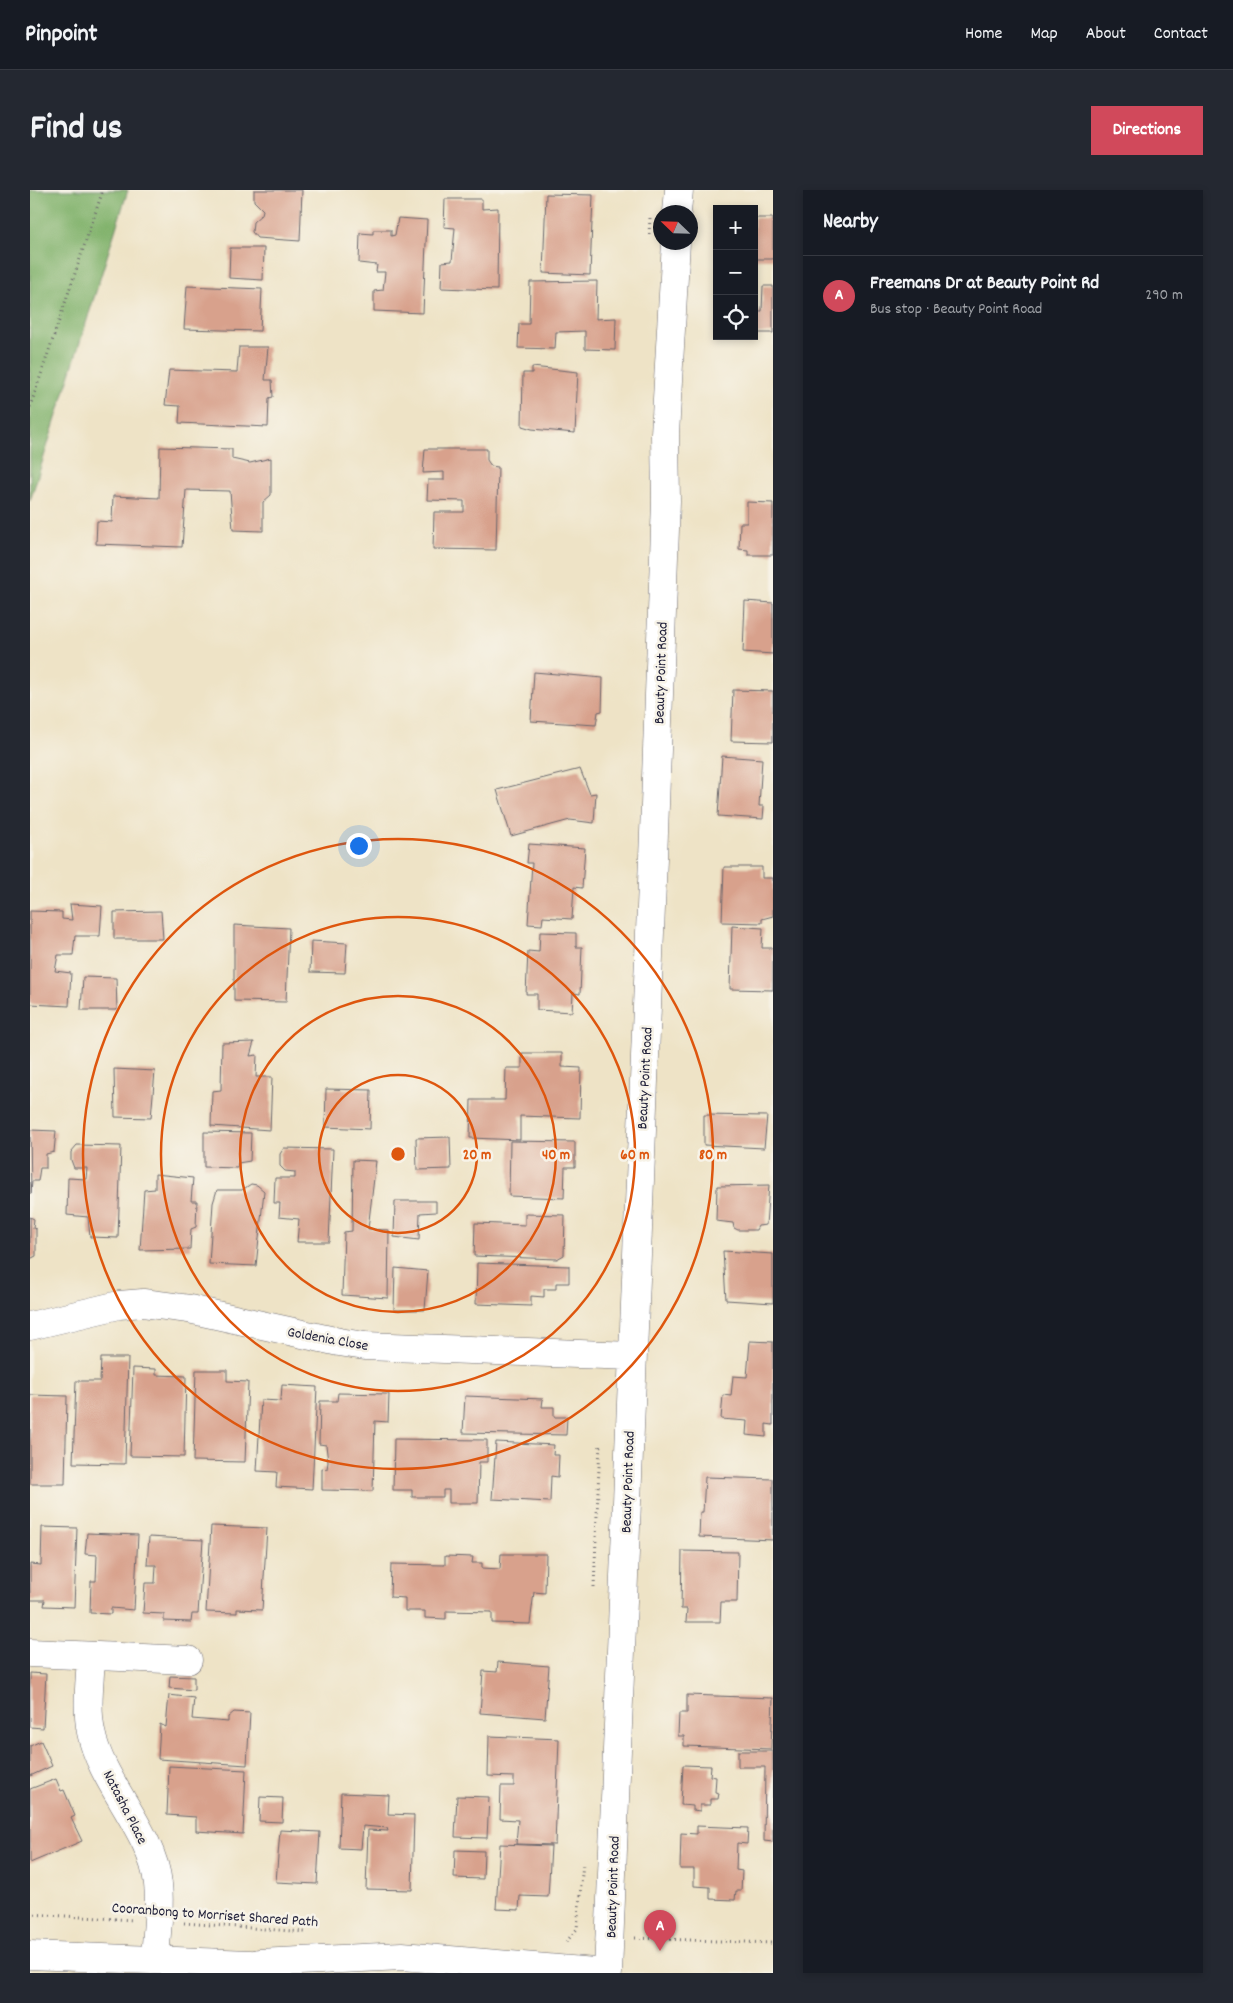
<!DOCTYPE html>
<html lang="en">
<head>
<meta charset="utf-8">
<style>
  :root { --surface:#171b24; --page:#242831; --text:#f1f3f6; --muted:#9ea1a6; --line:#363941; --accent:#d1495b }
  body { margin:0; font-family:Dekko,sans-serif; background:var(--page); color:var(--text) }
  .controls { position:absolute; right:15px; top:15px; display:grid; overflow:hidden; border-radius:0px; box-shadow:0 2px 8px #0003 }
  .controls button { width:45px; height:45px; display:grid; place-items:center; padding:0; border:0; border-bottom:1px solid var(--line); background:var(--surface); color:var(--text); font:25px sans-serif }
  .compass { position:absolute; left:623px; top:15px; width:45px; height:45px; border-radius:50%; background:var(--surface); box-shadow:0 2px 8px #0003; rotate:293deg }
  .you { position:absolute; left:328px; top:655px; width:18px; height:18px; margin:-12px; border:4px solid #fff; border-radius:50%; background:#1a73e8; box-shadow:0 0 0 8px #1a73e833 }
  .badge { display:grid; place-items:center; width:32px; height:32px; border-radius:50%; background:var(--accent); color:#fff; font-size:16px; font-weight:700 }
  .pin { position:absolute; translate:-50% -41px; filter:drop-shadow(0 1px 2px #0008) }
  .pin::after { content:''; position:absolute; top:26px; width:18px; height:15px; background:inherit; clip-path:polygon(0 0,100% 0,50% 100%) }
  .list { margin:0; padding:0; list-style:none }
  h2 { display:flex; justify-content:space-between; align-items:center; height:65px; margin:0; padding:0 20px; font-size:21px }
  h2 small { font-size:16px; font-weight:400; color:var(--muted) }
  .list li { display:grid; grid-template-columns:32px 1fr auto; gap:15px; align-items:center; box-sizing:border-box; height:80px; padding:0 20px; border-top:1px solid var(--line) }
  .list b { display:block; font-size:19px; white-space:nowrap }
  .list p { margin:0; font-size:16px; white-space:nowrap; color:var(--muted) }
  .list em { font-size:16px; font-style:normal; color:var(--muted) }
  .icon { flex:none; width:28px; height:28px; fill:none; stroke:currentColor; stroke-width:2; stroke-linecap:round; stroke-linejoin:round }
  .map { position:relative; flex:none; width:743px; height:1783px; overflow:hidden; border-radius:0px }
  header { display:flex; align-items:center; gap:30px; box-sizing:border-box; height:70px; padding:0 25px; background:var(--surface); border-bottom:1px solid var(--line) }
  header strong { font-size:24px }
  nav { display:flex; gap:28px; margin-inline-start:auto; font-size:18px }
  .intro { display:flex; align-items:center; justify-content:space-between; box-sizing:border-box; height:120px; padding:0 30px }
  h1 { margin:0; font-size:35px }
  .button { padding:12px 22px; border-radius:0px; background:var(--accent); color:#fff; font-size:18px; font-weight:700 }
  main { display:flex; gap:30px; padding:0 30px }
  aside { flex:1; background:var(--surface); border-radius:0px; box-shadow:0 2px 8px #0003 }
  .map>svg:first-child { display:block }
  .forest { fill:#81b26c; stroke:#526a54 }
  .building { fill:#d8a18c }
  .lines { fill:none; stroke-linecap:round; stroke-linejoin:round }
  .minor-casing { stroke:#69666c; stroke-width:29 }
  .major-casing { stroke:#69666c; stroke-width:29 }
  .path { stroke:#69666c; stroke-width:3; stroke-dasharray:1 4; stroke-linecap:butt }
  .minor { stroke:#fff; stroke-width:28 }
  .major { stroke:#fff; stroke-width:28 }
  .ring { fill:none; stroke:#de560e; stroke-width:2.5 }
  .labels { text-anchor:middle; stroke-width:5; stroke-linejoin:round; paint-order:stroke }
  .street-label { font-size:15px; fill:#22223b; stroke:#f7f3e8 }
  .centre { fill:#de560e; stroke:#f7f3e8; stroke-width:2.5 }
  .ring-label { font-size:15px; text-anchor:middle; font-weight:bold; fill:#de560e; stroke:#f7f3e8; stroke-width:5; stroke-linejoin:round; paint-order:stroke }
</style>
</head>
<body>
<header>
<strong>Pinpoint</strong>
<nav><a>Home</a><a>Map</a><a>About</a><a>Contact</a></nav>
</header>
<div class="intro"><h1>Find us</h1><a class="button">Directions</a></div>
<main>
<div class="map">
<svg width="743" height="1783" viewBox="0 0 743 1783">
  <rect width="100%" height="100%" fill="#f7f3e8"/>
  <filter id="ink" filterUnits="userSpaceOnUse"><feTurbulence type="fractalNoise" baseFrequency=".02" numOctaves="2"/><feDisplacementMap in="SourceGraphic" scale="10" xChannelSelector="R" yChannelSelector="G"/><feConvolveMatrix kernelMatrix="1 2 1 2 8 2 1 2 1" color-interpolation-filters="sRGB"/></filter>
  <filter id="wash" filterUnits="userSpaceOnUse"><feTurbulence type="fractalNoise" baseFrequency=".0096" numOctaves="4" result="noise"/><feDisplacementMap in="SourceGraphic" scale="20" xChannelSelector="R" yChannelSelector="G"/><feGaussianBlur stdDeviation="1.12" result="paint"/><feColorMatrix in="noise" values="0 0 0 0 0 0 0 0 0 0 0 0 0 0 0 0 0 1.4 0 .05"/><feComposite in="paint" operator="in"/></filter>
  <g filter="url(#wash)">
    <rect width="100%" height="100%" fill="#eee3c6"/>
    <path class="forest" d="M0 0H98L0 311Z"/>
    <g id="blocks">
      <path class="building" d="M224 0H272L270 51 227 48 222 42 223 32 232 24 233 20 224 11Z
        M516 4 563 5 560 85 513 83Z
        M415 9H452V19L468 18 467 100 411 98 412 72 422 71 425 38 414 37Z
        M368 28 397 30 393 123 344 121V101L353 100 355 82H346L347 75 329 73 330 43 343 44V40H361V46L365 45Z
        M724 28H743V69H724Z
        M200 58H234L233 90 199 88Z
        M567 91 566 129 586 128 585 160 555 159V141L526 142 525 159 488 158 489 134H499L500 92Z
        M157 96 232 99 230 141 154 139Z
        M733 96H743V143H724V121H732Z
        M209 157H238L235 190H242L243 207 239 208 238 237 149 233 150 216 135 215 139 180 207 182Z
        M502 177 548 182 545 243 502 239 492 236 493 183H502Z
        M130 257 202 259V269L220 273 241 268V305L233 312V341L203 340 200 301 156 300 152 357 66 354 67 331 82 332 83 306 129 308Z
        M395 259H457V270L461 276 468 277 466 360 403 359 404 322H434V311L397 310 398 290H414V282L393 283Z
        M717 312 743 313V365H718V360L709 359 710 333H717Z
        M715 411 743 413V464L713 462Z
        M504 482 573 488 572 521 568 522 566 535 501 531Z
        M703 500 743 501V552L701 551Z
        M692 566 732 569 729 616H734L733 629 688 626Z
        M550 579 560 604 566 603 564 633 540 630 481 646 467 600Z
        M499 654 555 658 552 698 544 697 542 729 513 727 512 735 498 734 502 673H497Z
        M694 677H732V688H743V726L732 729V733L692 732Z
        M40 714 72 716 70 746H45L43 765H28L25 781 41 783 39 816 0 814V721L32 722V729L42 730Z
        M131 721 133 749H84V722Z
        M204 735 259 738 256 812 204 811Z
        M702 736 733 738 732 758H743V800L700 799Z
        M510 742 546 743V757H552L550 804 543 803 542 822 507 820V804H496L498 761 509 762Z
        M281 751 317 753 315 783 280 782Z
        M53 787 86 788 87 820H51Z
        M224 852 220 866 227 865 226 887H242L240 940 181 936 182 901 191 900 192 853Z
        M492 863H532V877L551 878 550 928 490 926V950L440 948 441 910H475L476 878H492Z
        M84 879 125 881 121 928 85 927Z
        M296 899 341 900 340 939 295 937Z
        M674 925 737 926 734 958 674 955Z
        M0 940 26 941 24 962 16 964V978H10L8 991H2L1 1004Z
        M174 942 221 943 220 971 208 973 207 978 174 977Z
        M420 947 421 979 387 980 386 948Z
        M480 951 545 952V977H535L534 1008 479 1006Z
        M47 955 91 956 88 1048 60 1047 58 1027 37 1025 38 988 56 989 57 978H44L41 970V962Z
        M254 958 303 959 299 1052H267L269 1029 249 1027 250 1013H244L245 988H265V982L255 981 250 976V964Z
        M323 970 346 971 338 1039 359 1040 358 1108 312 1105 314 1042 322 1041Z
        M125 984 163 988 161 1011H167L166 1037 161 1039 160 1059 110 1060 114 1000 125 999Z
        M221 994 227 995 234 1001 226 1076 179 1074 183 1013 187 1000H212Z
        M739 995 736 1035 728 1036 726 1040H708L704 1038 703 1033 686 1031 687 996Z
        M365 1011H406V1022L390 1023 389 1050 364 1047Z
        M495 1024 535 1025 534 1065 527 1069 444 1066 445 1033 495 1035Z
        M0 1027 4 1029 3 1038 6 1039V1066L0 1069Z
        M693 1061 743 1064V1113L696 1110Z
        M447 1073 539 1076V1093H526V1099H514V1107L501 1106V1116L446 1114Z
        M365 1078 398 1081 395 1120H364Z
        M720 1151 743 1152V1235L736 1234V1247L716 1245 717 1231 691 1229 693 1205 701 1206 703 1186 717 1187Z
        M71 1168H98L95 1274 43 1273 46 1191H70Z
        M103 1178 126 1179V1185L156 1186 154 1267 100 1266Z
        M166 1180H197V1191L218 1192 215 1272 163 1271Z
        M252 1195 287 1197 282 1299 246 1297 247 1282 227 1281 231 1210 251 1211Z
        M308 1203 359 1204 358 1232 345 1231 343 1301 292 1300V1278L297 1279 298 1272 296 1255 289 1254 290 1211H307Z
        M0 1205 37 1206 35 1294H0Z
        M435 1206 513 1209 512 1217H524V1227H537L536 1245 433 1243Z
        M364 1249 457 1250V1272H449L448 1313H419V1300H413V1307H382V1300H363Z
        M466 1252 524 1255 523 1265H529L528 1287 521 1286 520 1312 462 1309Z
        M675 1287 743 1289V1350L669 1347 670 1322H673Z
        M181 1336 237 1338 232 1420 207 1419V1423L176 1422Z
        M12 1337 47 1338 44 1417 14 1416 15 1410H0V1374L11 1375Z
        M57 1343 108 1345 104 1420 81 1418V1424L60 1423 61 1391H66L67 1365 55 1364Z
        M119 1347 173 1350 168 1424H162L161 1432 134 1431V1424L113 1423 115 1393H125L126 1375H117Z
        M652 1361 708 1362 707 1412H691L690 1432H656L657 1419H651Z
        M471 1364H516L515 1403 504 1402 500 1434 462 1433V1422L416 1421V1429L395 1428V1421H375V1408L360 1407 361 1374 415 1375V1366L443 1367 442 1373H452V1378L470 1379Z
        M468 1472 519 1476 515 1528 450 1523 453 1481 467 1482Z
        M0 1483 16 1484 13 1538 0 1537Z
        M140 1486 164 1487V1500L139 1498Z
        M139 1505 164 1508 162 1529 198 1532V1527L204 1522 220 1523 217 1575 128 1569 130 1534 136 1537Z
        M657 1505 743 1508 741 1559 654 1556V1546H648L649 1523H657Z
        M459 1546 529 1549 525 1655 486 1654 488 1630 470 1629 471 1596H484V1587L458 1586Z
        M11 1551 22 1576 0 1586V1556Z
        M708 1561H743V1652L734 1651 735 1577H708Z
        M653 1575 681 1576 680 1586 686 1587 685 1602 689 1603 688 1609H680V1615H670V1621L663 1620V1616L651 1615Z
        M139 1576 216 1580 213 1644 166 1641V1627L137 1625Z
        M26 1589 31 1601 34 1600 45 1626 41 1628 52 1651 0 1673V1599Z
        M311 1603 359 1605 358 1624 384 1625 382 1700 336 1699 338 1640 358 1641 357 1638 333 1636 331 1659 309 1658Z
        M427 1606 459 1607 457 1648 425 1647Z
        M230 1607 253 1608 252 1632 229 1631Z
        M667 1636 718 1638 717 1654 707 1653 706 1680 712 1681 711 1701H706L705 1710 680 1709V1697L664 1696V1679H650L651 1643 667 1644Z
        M250 1640 290 1642 287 1694 246 1692Z
        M470 1654 521 1656 518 1707 490 1706 489 1720 466 1719Z
        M425 1660 454 1661 453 1689 424 1688Z"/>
    </g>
  </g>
  <g filter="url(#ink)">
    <use href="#blocks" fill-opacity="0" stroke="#69666c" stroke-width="1"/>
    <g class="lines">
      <defs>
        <path id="minor" d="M647 22 649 0
          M0 1136 89 1115 113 1113 159 1119 309 1152 335 1156 602 1166
          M0 1463 158 1470
          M61 1466C60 1491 56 1517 61 1542 71 1593 123 1642 128 1694 131 1718 126 1745 125 1770
          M578 1783 624 643 636 311 635 244 646 52"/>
        <path id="major" d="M0 1765 246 1775
          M229 1773 372 1766 577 1783"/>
      </defs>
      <use href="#minor" class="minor-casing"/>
      <use href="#major" class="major-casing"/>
      <path class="path" d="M619 44 620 28
        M0 217 73 0
        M564 1397 570 1253
        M0 1724 103 1730
        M154 1733 275 1742
        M605 1748 743 1753
        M536 1752 547 1739 553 1673"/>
      <use href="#minor" class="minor"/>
      <use href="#major" class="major"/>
    </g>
  </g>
  <g class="ring">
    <circle cx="368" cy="964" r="79"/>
    <circle cx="368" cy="964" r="158"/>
    <circle cx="368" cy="964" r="237"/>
    <circle cx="368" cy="964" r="315"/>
  </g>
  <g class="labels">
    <g class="street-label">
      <text transform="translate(630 483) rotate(-88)" y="5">Beauty Point Road</text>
      <text transform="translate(614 888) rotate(-87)" y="5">Beauty Point Road</text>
      <text transform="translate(298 1148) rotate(10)" y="5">Goldenia Close</text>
      <text transform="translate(597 1292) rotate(-88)" y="5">Beauty Point Road</text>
      <text transform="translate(96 1617) rotate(63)" y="5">Natasha Place</text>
      <text transform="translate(582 1697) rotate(-88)" y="5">Beauty Point Road</text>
      <text transform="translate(185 1724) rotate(4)" y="5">Cooranbong to Morriset Shared Path</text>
    </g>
  </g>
  <circle cx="368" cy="964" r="8" class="centre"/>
  <g class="ring-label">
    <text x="447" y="969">20 m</text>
    <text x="526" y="969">40 m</text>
    <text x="605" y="969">60 m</text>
    <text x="683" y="969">80 m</text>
  </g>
</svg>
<div class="controls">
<button>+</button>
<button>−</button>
<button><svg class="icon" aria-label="locate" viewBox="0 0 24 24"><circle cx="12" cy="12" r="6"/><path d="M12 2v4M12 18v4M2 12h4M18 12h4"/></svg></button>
</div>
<svg class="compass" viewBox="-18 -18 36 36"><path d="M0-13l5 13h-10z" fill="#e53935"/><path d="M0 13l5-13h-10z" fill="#9ea1a6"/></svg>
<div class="you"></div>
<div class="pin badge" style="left:630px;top:1761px">A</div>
</div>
<aside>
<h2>Nearby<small></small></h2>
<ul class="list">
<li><span class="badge">A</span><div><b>Freemans Dr at Beauty Point Rd</b><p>Bus stop · Beauty Point Road</p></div><em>290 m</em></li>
</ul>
</aside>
</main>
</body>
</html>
